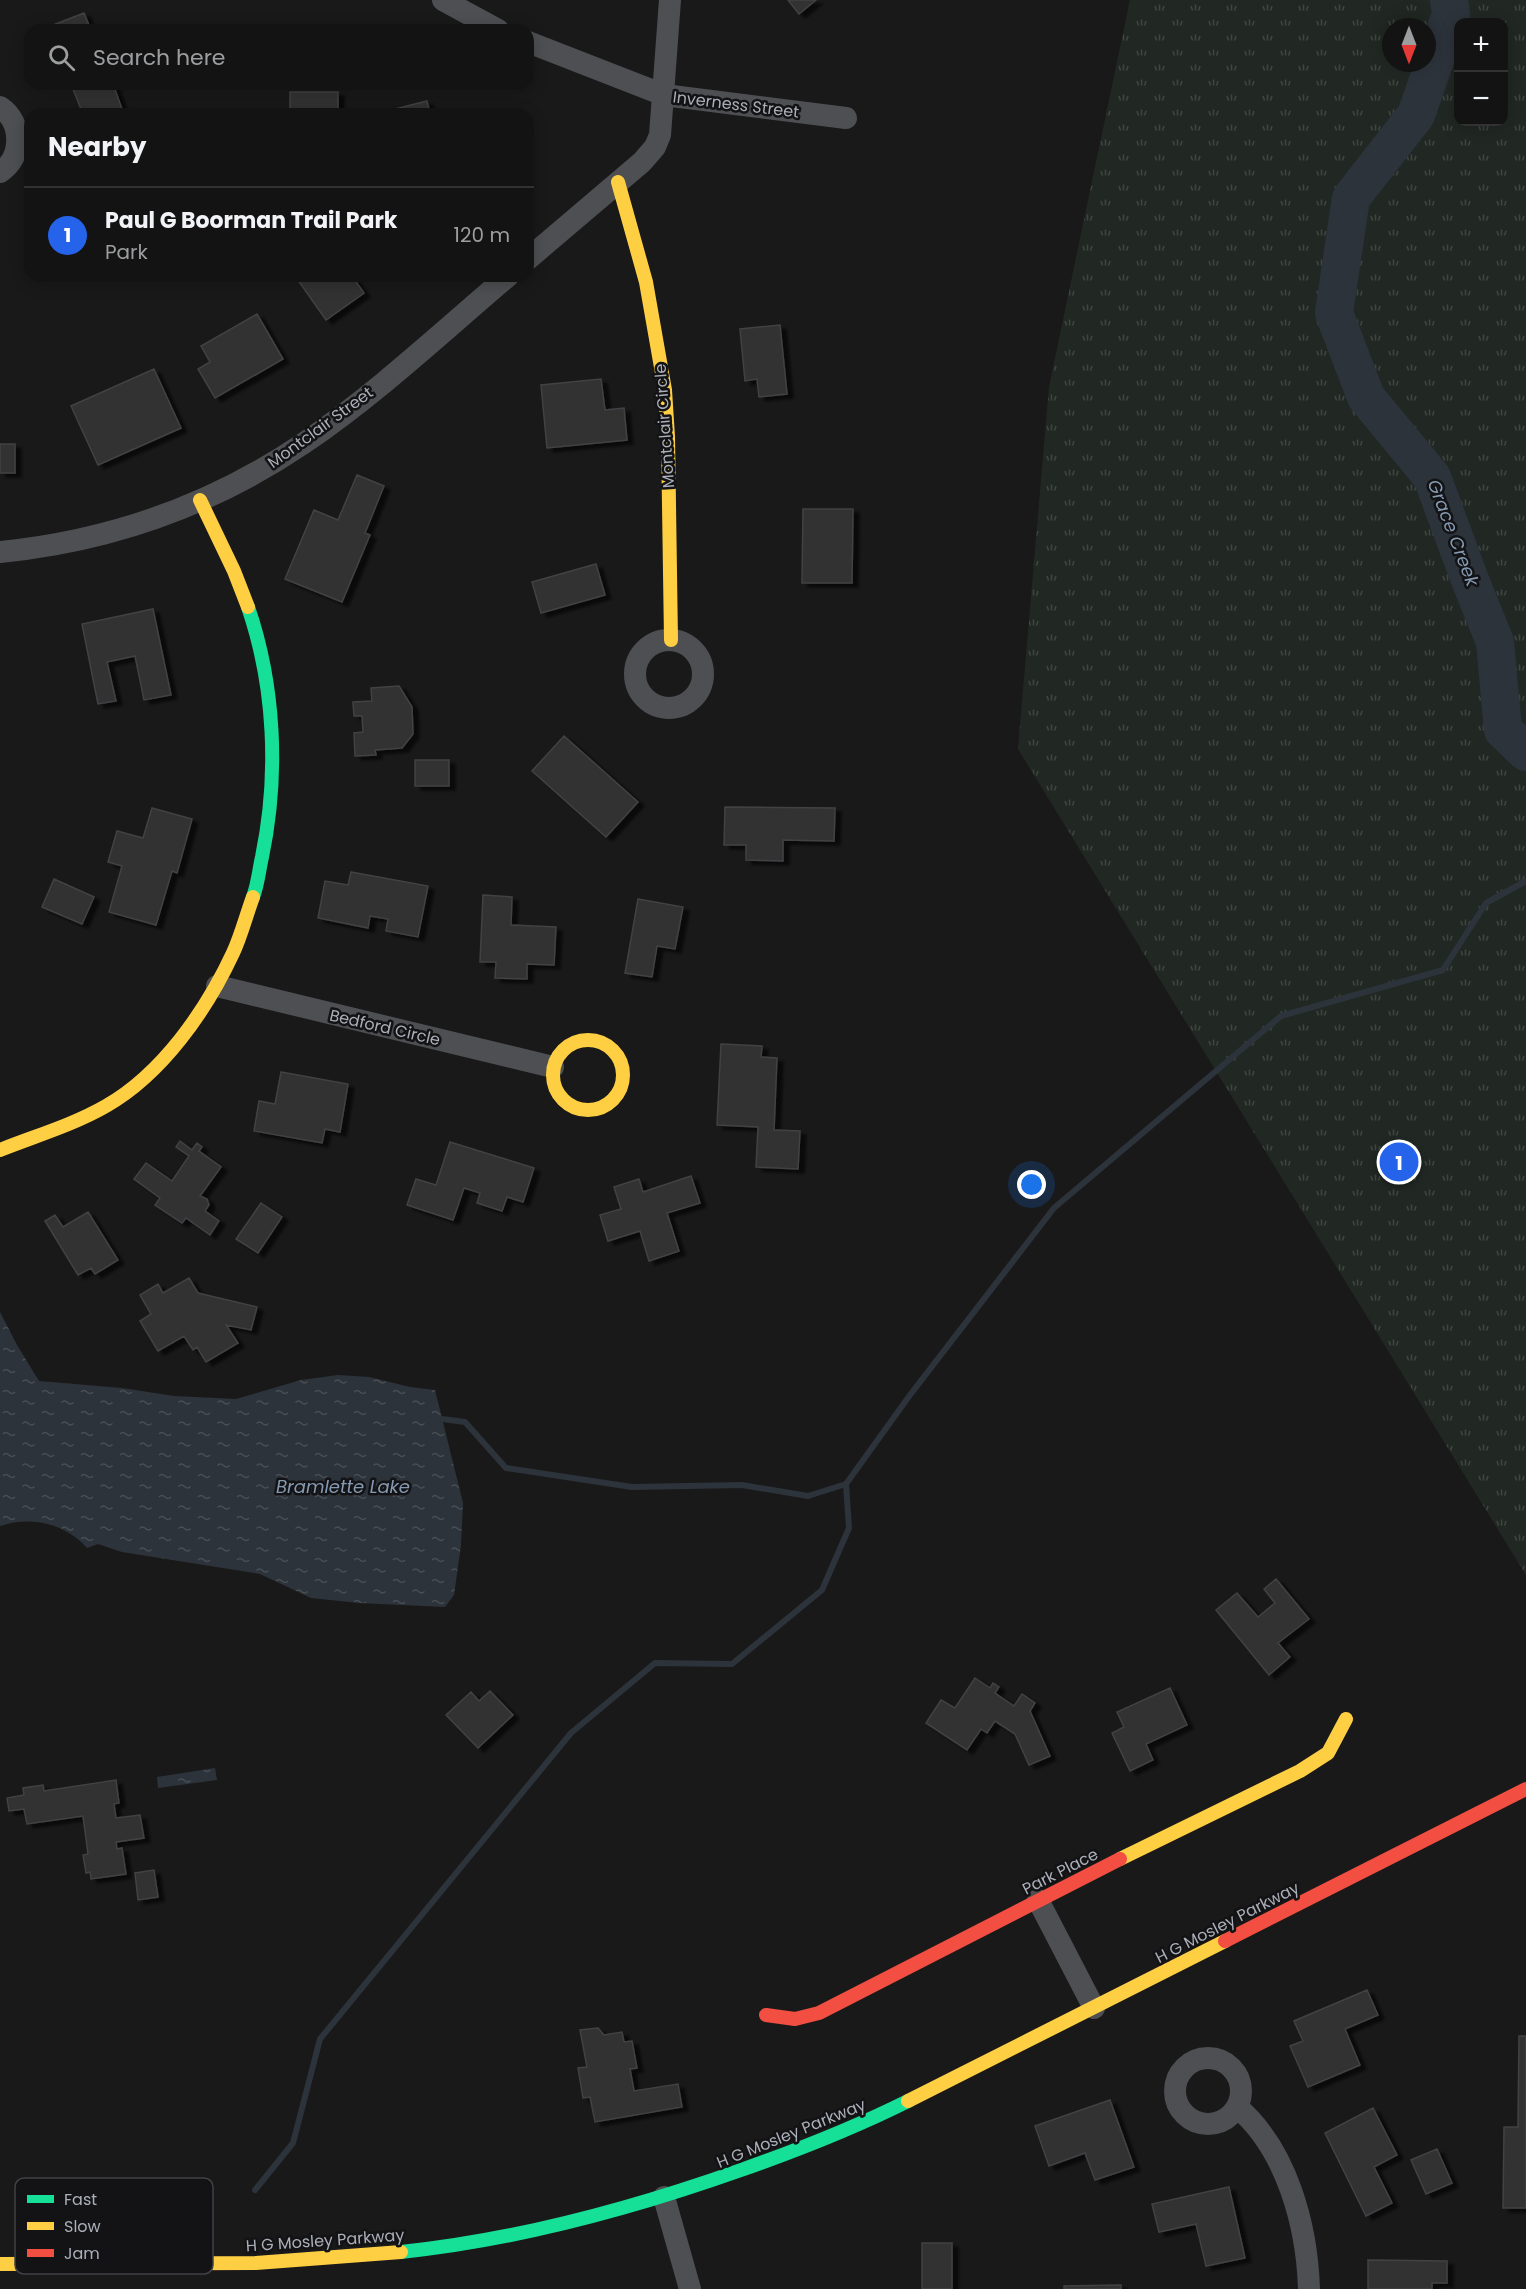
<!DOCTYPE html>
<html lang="en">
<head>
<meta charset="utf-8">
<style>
  :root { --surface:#131313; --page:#202021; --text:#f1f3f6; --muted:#9d9ea0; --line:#323233; --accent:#2563eb }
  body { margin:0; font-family:Poppins,sans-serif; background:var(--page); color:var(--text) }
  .controls { position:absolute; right:18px; top:18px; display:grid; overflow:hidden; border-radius:12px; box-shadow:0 3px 15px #0003 }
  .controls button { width:54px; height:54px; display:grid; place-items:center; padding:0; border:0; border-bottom:2px solid var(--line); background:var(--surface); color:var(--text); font:30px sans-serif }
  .compass { position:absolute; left:1382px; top:18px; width:54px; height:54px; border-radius:50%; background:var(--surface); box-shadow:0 3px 15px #0003; rotate:180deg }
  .you { position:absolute; left:1032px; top:1185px; width:21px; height:21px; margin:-15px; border:4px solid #fff; border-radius:50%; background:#1a73e8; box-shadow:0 0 0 9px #1a73e833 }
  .badge { display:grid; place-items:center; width:39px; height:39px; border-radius:50%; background:var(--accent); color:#fff; font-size:20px; font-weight:700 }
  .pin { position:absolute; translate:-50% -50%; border:3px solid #fff; box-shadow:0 2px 6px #0006 }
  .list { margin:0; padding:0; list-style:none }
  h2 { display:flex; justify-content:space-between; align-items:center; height:78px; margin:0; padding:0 24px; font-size:26px }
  h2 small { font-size:20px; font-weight:400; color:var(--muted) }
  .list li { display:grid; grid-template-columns:39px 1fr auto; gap:18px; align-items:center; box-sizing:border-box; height:96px; padding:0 24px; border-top:2px solid var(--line) }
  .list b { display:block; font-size:22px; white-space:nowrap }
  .list p { margin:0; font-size:20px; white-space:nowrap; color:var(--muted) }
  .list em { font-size:20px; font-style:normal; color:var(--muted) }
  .icon { flex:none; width:33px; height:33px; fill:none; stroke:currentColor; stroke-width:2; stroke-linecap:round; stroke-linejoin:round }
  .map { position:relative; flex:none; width:1526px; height:2289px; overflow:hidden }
  .search { position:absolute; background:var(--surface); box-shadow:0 3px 15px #0003; left:24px; top:24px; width:510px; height:66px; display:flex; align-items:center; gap:15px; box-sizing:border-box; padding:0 21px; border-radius:18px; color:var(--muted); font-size:22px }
  .panel { position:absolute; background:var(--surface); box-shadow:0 3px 15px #0003; left:24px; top:108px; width:510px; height:174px; border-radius:18px }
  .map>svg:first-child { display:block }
  .park { fill:url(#park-tufts); fill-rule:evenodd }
  .water { fill:url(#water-ripples) }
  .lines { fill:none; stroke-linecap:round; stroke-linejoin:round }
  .stream { stroke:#2d333b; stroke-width:6 }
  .river { stroke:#2d333b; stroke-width:38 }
  .building { fill:#313132; stroke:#424245; stroke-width:1.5; filter:url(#shadow) }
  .street { stroke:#4e4f52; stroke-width:22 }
  .fast { stroke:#16e098; stroke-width:14 }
  .slow { stroke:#ffcf43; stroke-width:14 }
  .jam { stroke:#f24e42; stroke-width:14 }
  .labels { text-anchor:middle; stroke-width:5; stroke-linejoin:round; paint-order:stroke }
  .street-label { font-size:16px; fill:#abafb9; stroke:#131315 }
  .water-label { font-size:18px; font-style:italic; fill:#859ab2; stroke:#131315 }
  .key { fill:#131315; stroke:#414246; stroke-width:1.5 }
  .key-label { font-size:16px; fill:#abafb9 }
</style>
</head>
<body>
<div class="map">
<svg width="1526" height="2289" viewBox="0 0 1526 2289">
  <defs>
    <pattern id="park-tufts" width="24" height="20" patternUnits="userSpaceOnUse" patternTransform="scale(1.5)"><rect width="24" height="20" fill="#212823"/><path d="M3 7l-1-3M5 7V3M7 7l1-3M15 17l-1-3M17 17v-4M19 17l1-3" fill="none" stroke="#3f4541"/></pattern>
    <pattern id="water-ripples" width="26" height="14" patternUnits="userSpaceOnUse" patternTransform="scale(1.5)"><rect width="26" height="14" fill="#2d333b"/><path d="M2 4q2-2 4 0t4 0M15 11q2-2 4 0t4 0" fill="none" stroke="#494e55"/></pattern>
    <filter id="shadow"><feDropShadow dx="6" dy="4" stdDeviation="1.5" flood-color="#0009"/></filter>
  </defs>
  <rect width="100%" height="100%" fill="#191919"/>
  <path class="park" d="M1130 0H1526V1575L1018 749 1049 387ZM1458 22H1504V122H1458ZM1391 27H1427V63H1391Z"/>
  <path class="water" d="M0 1312 17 1345 39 1381 122 1388 174 1396 236 1399 301 1380 338 1375 369 1377 410 1387 435 1390 463 1503 461 1545 454 1595 445 1607 359 1603 311 1598 260 1574 122 1552 98 1544 87 1548C65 1523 31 1516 0 1526Z
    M215 1768 217 1780 158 1788 157 1777Z"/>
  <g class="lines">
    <path class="stream" d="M442 1419 465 1422 506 1468 632 1487 742 1485 808 1496 846 1484
      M255 2190 293 2143 320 2039 571 1733 655 1663 732 1664 822 1590 849 1528 846 1484 910 1395 1054 1208 1281 1016 1443 970 1486 903 1526 881"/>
    <path class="river" d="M1449 0 1451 14 1416 115 1351 198 1334 313 1366 397 1432 477 1470 580 1495 642 1503 730 1526 752"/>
  </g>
  <path class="building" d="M788 0H816L799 14Z
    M84 13 91 30H49L48 27Z
    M71 84H113L122 109 109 114H83Z
    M290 92H338V114H290Z
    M427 101 430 114H397L395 109Z
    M295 276H352L364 293 326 320Z
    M257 314 283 359 215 398 198 369 210 362 201 346Z
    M780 325 787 394 759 397 757 379 745 381 740 329Z
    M154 369 181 428 98 465 71 406Z
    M601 379 605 410 624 408 627 440 547 448 541 385Z
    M0 444H15V473H0Z
    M357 475 384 486 365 533 370 535 342 602 285 579 314 510 338 520Z
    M803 509H853L852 583H802Z
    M596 564 605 595 541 613 532 582Z
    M153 609 171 695 144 700 135 656 107 662 116 701 98 704 82 624Z
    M399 686 412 707 413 734 402 748 375 750 376 755 355 756 354 733 363 732 362 716H354L353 702 372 701 371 688Z
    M564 736 638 802 606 837 532 771Z
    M415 760H449V786H415Z
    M725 807 835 808 834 841 783 840V861L746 860V845H724Z
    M152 808 192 819 177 873 172 871 156 925 109 912 122 866 108 862 117 831 143 838Z
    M351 872 428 886 418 937 386 931 388 919 370 916 368 928 318 918 325 881 348 885Z
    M54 879 94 897 82 924 42 907Z
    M483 895 512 897 511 925 556 927 554 965 527 964V979L495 978 496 962H480Z
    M638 899 683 907 675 949 657 946 652 977 625 973Z
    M721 1044 762 1046 761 1057 777 1058 774 1130 800 1131 798 1169 756 1167 758 1127 717 1125Z
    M281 1072 348 1084 340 1132 325 1129 322 1143 254 1131 259 1101 275 1104Z
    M180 1141 192 1150 197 1143 202 1147 199 1151 221 1167 200 1196 207 1199 209 1205 205 1211 219 1221 210 1235 186 1218 182 1223 155 1205 160 1198 134 1179 146 1163 172 1181 189 1156 176 1147Z
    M450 1142 534 1168 523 1202 507 1197 502 1211 477 1203 480 1193 464 1188 453 1220 407 1205 416 1179 436 1185Z
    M691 1176 700 1203 667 1213 679 1251 649 1261 640 1231 608 1241 600 1215 621 1209 614 1187 639 1179 643 1192Z
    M261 1203 282 1217 258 1253 236 1239Z
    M88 1212 118 1260 95 1274 91 1268 78 1275 45 1221 55 1215 63 1227Z
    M189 1278 198 1293 257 1307 251 1330 226 1325 238 1343 206 1362 197 1347 193 1350 184 1336 158 1351 140 1321 151 1314 140 1295 158 1284 163 1293Z
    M1276 1579 1309 1619 1278 1643 1290 1657 1269 1675 1216 1610 1237 1593 1258 1617 1275 1603 1264 1589Z
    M975 1678 990 1688 993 1683 999 1687 995 1693 1014 1706 1022 1694 1035 1703 1030 1711 1050 1756 1029 1765 1015 1734 995 1721 987 1733 981 1729 967 1750 926 1723 941 1700 955 1708Z
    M1170 1688 1187 1725 1146 1744 1153 1760 1130 1771 1112 1733 1124 1727 1117 1712Z
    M490 1691 513 1715 478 1748 446 1715 471 1692 479 1701Z
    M116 1780 119 1803 114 1804 116 1818 140 1815 144 1838 116 1842 117 1849 122 1848 126 1874 91 1879 90 1872 86 1873 83 1855 88 1854 83 1816 27 1824 24 1809 9 1811 7 1798 24 1795 23 1788 43 1785 44 1791Z
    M154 1870 158 1897 138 1900 135 1873Z
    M1367 1990 1378 2015 1345 2029 1360 2065 1308 2087 1290 2046 1303 2041 1294 2021Z
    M598 2028 604 2035 622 2032 624 2042 632 2041 637 2068 630 2069 634 2091 678 2084 682 2107 595 2122 590 2097 583 2098 578 2068 587 2067 580 2030Z
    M1519 2036H1526V2208H1503L1504 2127H1518Z
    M1110 2100 1134 2167 1095 2180 1085 2153 1049 2166 1035 2126Z
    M1373 2108 1397 2155 1374 2167 1392 2203 1366 2216 1325 2133Z
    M1437 2149 1452 2183 1426 2194 1411 2160Z
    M1229 2187 1245 2258 1206 2266 1196 2224 1159 2232 1152 2204Z
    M922 2243H952V2289H922Z
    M1368 2260 1447 2261V2283H1432V2289H1368Z
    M1121 2285V2289H1064V2286Z"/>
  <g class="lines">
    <path class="street" d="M443 0 498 30
      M528 42 664 95 846 118
      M0 107C23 122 23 158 0 172
      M528 259 642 162 655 147 660 135 670 0
      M0 552C111 541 211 506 304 443 376 394 441 333 508 276
      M635 674a34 34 0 1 1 68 0a34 34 0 1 1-68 0Z
      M217 986 553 1067
      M1038 1900 1094 2008
      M1175 2091a33 33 0 1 1 66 0a33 33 0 1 1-66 0Z
      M1237 2107C1287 2149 1307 2226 1309 2289
      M664 2197 690 2289"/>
    <path class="fast" d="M248 607C275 686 279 775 262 857 259 870 258 884 253 897
      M401 2252C517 2240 631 2209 741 2170 798 2150 854 2128 908 2101"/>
    <path class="slow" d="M618 182 646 282 665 390 668 437 671 640
      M200 500 234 571 248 607
      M553 1075a35 35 0 1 1 70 0a35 35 0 1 1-70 0Z
      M0 1150C35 1136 73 1125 106 1106 162 1074 206 1011 233 953 241 936 246 916 253 897
      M1120 1859 1300 1771 1328 1753 1346 1719
      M908 2101 1225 1941
      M0 2264 256 2263 401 2252"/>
    <path class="jam" d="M1225 1941 1526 1789
      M766 2015 795 2019 819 2013 1120 1859"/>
  </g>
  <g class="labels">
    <g class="street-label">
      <text transform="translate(736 104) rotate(7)" y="6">Inverness Street</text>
      <text transform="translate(664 426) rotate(-94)" y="6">Montclair Circle</text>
      <text transform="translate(320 427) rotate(-36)" y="6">Montclair Street</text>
      <text transform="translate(385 1027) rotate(13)" y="6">Bedford Circle</text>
      <text transform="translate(1060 1871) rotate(-27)" y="6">Park Place</text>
      <text transform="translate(1227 1922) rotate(-27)" y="6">H G Mosley Parkway</text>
      <text transform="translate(791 2133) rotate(-22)" y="6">H G Mosley Parkway</text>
      <text transform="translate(325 2240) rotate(-4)" y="6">H G Mosley Parkway</text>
    </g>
    <g class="water-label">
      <text transform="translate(1453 533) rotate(69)" y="6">Grace Creek</text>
      <text x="343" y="1493">Bramlette Lake</text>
    </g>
  </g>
  <rect x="15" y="2178" width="198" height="96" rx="9" class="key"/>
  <rect x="27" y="2195" width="27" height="8" fill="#16e098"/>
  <rect x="27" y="2222" width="27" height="8" fill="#ffcf43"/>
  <rect x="27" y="2249" width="27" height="8" fill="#f24e42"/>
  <g class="key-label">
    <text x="64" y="2205">Fast</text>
    <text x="64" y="2232">Slow</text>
    <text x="64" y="2259">Jam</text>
  </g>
</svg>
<div class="controls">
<button>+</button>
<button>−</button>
</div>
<svg class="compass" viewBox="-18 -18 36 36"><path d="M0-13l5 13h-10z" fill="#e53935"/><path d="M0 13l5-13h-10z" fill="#9d9ea0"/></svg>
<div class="you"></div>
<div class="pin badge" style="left:1399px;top:1162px">1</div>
<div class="search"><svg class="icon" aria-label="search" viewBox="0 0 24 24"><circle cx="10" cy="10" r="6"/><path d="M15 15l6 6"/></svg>Search here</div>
<section class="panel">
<h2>Nearby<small></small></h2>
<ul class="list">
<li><span class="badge">1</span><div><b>Paul G Boorman Trail Park</b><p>Park</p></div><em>120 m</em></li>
</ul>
</section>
</div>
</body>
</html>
